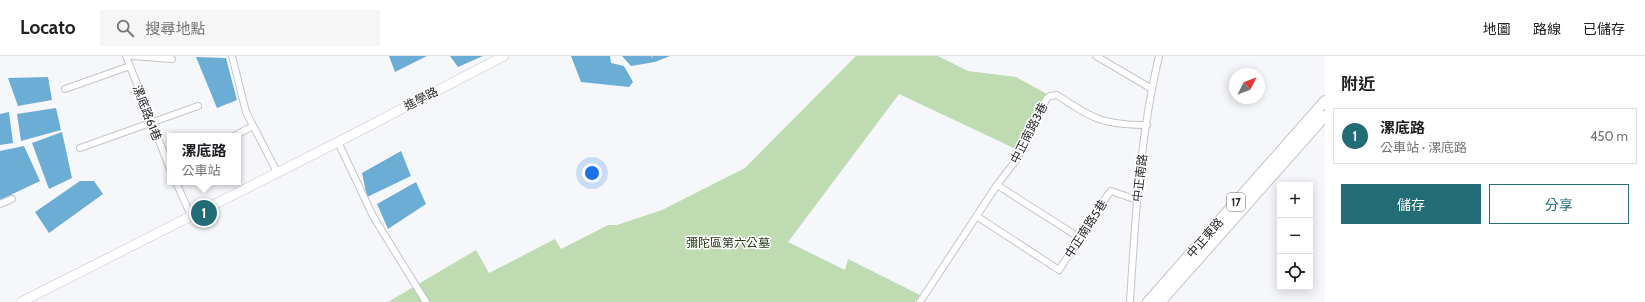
<!DOCTYPE html>
<html lang="zh-TW">
<head>
<meta charset="utf-8">
<style>
  :root { --surface:#fff; --page:#f6f6f6; --text:#202124; --muted:#757577; --line:#e0e0e0; --accent:#226c75 }
  body { margin:0; font-family:Cabin,"Noto Sans TC",sans-serif; background:var(--page); color:var(--text) }
  .controls { position:absolute; right:12px; bottom:12px; display:grid; overflow:hidden; border-radius:0px; box-shadow:0 2px 10px #0003 }
  .controls button { width:36px; height:36px; display:grid; place-items:center; padding:0; border:0; border-bottom:1px solid var(--line); background:var(--surface); color:var(--text); font:20px sans-serif }
  .compass { position:absolute; left:1229px; top:12px; width:36px; height:36px; border-radius:50%; background:var(--surface); box-shadow:0 2px 10px #0003; rotate:48deg }
  .you { position:absolute; left:592px; top:117px; width:14px; height:14px; margin:-10px; border:3px solid #fff; border-radius:50%; background:#1a73e8; box-shadow:0 0 0 6px #1a73e833 }
  .badge { display:grid; place-items:center; width:26px; height:26px; border-radius:50%; background:var(--accent); color:#fff; font-size:13px; font-weight:700 }
  .pin { position:absolute; translate:-50% -50%; border:2px solid #fff; box-shadow:0 1px 4px #0006 }
  .popup { position:absolute; left:167px; top:77px; width:74px; height:52px; box-sizing:border-box; display:grid; place-content:center; border-radius:0px; background:var(--surface); filter:drop-shadow(0 1px 3px #0005); font-size:13px; white-space:nowrap; color:var(--muted) }
  .popup b { font-size:15px; color:var(--text) }
  .popup::after { content:''; position:absolute; left:50%; top:100%; margin-left:-8px; border:8px solid transparent; border-top-color:var(--surface) }
  .list { margin:0; padding:0; list-style:none }
  h2 { display:flex; justify-content:space-between; align-items:center; height:52px; margin:0; padding:0 16px; font-size:17px }
  h2 small { font-size:13px; font-weight:400; color:var(--muted) }
  .list li { display:grid; grid-template-columns:26px 1fr auto; gap:12px; align-items:center; box-sizing:border-box; height:56px; margin:0 8px 8px; padding:0 8px; border:1px solid var(--line); border-radius:0px }
  .list b { display:block; font-size:15px; white-space:nowrap }
  .list p { margin:0; font-size:13px; white-space:nowrap; color:var(--muted) }
  .list em { font-size:13px; font-style:normal; color:var(--muted) }
  .actions { display:flex; gap:8px; padding:12px 16px }
  .actions a { flex:1; padding:9px 0; border:1px solid var(--accent); border-radius:0px; text-align:center; font-size:14px; color:var(--accent) }
  .actions .main { background:var(--accent); color:#fff }
  .icon { flex:none; width:22px; height:22px; fill:none; stroke:currentColor; stroke-width:2; stroke-linecap:round; stroke-linejoin:round }
  .map { position:relative; flex:none; width:1325px; height:246px; overflow:hidden }
  header { display:flex; align-items:center; gap:24px; box-sizing:border-box; height:56px; padding:0 20px; background:var(--surface); border-bottom:1px solid var(--line) }
  header strong { font-size:19px }
  nav { display:flex; gap:22px; margin-inline-start:auto; font-size:14px }
  .search { width:280px; height:36px; background:var(--page); display:flex; align-items:center; gap:10px; box-sizing:border-box; padding:0 14px; border-radius:0px; color:var(--muted); font-size:15px }
  main { display:flex }
  aside { flex:1; background:var(--surface) }
  .map>svg:first-child { display:block }
  .green { fill:#bedbb2 }
  .water { fill:#6cadd6 }
  .lines { fill:none; stroke-linecap:round; stroke-linejoin:round }
  .street-casing { stroke:#c3c5c9; stroke-width:8 }
  .secondary-casing { stroke:#c3c5c9; stroke-width:10 }
  .primary-casing { stroke:#c3c5c9; stroke-width:12 }
  .street { stroke:#fff; stroke-width:6 }
  .secondary { stroke:#fff; stroke-width:9 }
  .primary { stroke:#fff; stroke-width:10 }
  .labels { text-anchor:middle; stroke-width:3; stroke-linejoin:round; paint-order:stroke }
  .shield { fill:#fff; stroke:#68686a; stroke-width:1 }
  .shield-label { font-size:11px; font-weight:bold; fill:#28282a }
  .street-label { font-size:12px; fill:#28282a; stroke:#fff }
  .park-label { font-size:12px; fill:#1d360e; stroke:#fff }
</style>
</head>
<body>
<header>
<strong>Locato</strong>
<div class="search"><svg class="icon" aria-label="search" viewBox="0 0 24 24"><circle cx="10" cy="10" r="6"/><path d="M15 15l6 6"/></svg>搜尋地點</div>
<nav><a>地圖</a><a>路線</a><a>已儲存</a></nav>
</header>
<main>
<div class="map">
<svg width="1325" height="246" viewBox="0 0 1325 246">
  <rect width="100%" height="100%" fill="#f5f7fb"/>
  <path class="green" d="M856 0H938L968 15 1016 21 1047 38 1018 94 899 38 788 186 845 214 848 203 920 239 915 246H388L476 194 489 217 555 183 561 193 608 169H617L662 154 745 112Z"/>
  <path class="water" d="M389 0H427L395 16Z
    M450 0H483L458 11Z
    M571 0H610L611 7 624 10 633 26 629 31 581 26Z
    M622 0H651L653 3 652 0H670L655 6 631 10Z
    M196 1 226 2 237 44 217 52Z
    M48 21 52 44 18 50 8 22Z
    M56 52 61 74 21 85 17 58Z
    M9 56 13 87 0 89V58Z
    M62 76 72 122 49 133 32 87Z
    M24 90 40 125 0 144V95Z
    M401 95 411 120 367 141 362 117Z
    M80 125H94L103 138 49 177 35 156Z
    M416 126 426 148 388 173 377 148Z"/>
  <g class="lines">
    <defs>
      <path id="street" d="M126 0 170 113
        M132 0 172 3
        M232 0 246 56 277 116
        M1096 0 1152 33
        M65 33 130 10
        M234 80 253 70
        M338 86 373 160 426 246
        M80 92 198 50
        M176 126 191 160
        M997 129 1080 182
        M0 148 12 143
        M978 161 1059 214 1109 137 1111 135 1137 144
        M920 246 997 129 1017 103 1047 42 1050 40 1057 39C1093 63 1103 69 1147 69
        M1130 246C1135 163 1140 81 1159 0"/>
      <path id="secondary" d="M21 246 338 86 504 0"/>
      <path id="primary" d="M1148 246 1325 45
        M1160 246 1325 60"/>
    </defs>
    <use href="#street" class="street-casing"/>
    <use href="#secondary" class="secondary-casing"/>
    <use href="#primary" class="primary-casing"/>
    <use href="#street" class="street"/>
    <use href="#secondary" class="secondary"/>
    <use href="#primary" class="primary"/>
  </g>
  <g class="labels">
    <rect class="shield" x="1227" y="137" width="18" height="18" rx="3"/>
    <g class="shield-label">
      <text x="1236" y="150">17</text>
    </g>
    <g class="street-label">
      <text transform="translate(421 43) rotate(-27)" y="4">進學路</text>
      <text transform="translate(147 57) rotate(69)" y="4">漯底路61巷</text>
      <text transform="translate(1029 77) rotate(-63)" y="4">中正南路3巷</text>
      <text transform="translate(1140 122) rotate(-83)" y="4">中正南路</text>
      <text transform="translate(1086 173) rotate(-57)" y="4">中正南路5巷</text>
      <text transform="translate(1205 182) rotate(-49)" y="4">中正東路</text>
    </g>
    <g class="park-label">
      <text x="728" y="191">彌陀區第六公墓</text>
    </g>
  </g>
</svg>
<div class="controls">
<button>+</button>
<button>−</button>
<button><svg class="icon" aria-label="locate" viewBox="0 0 24 24"><circle cx="12" cy="12" r="6"/><path d="M12 2v4M12 18v4M2 12h4M18 12h4"/></svg></button>
</div>
<svg class="compass" viewBox="-18 -18 36 36"><path d="M0-13l5 13h-10z" fill="#e53935"/><path d="M0 13l5-13h-10z" fill="#757577"/></svg>
<div class="you"></div>
<div class="pin badge" style="left:204px;top:157px">1</div>
<div class="popup"><b>漯底路</b>公車站</div>
</div>
<aside>
<h2>附近<small></small></h2>
<ul class="list">
<li><span class="badge">1</span><div><b>漯底路</b><p>公車站 · 漯底路</p></div><em>450 m</em></li>
</ul>
<div class="actions"><a class="main">儲存</a><a>分享</a></div>
</aside>
</main>
</body>
</html>
